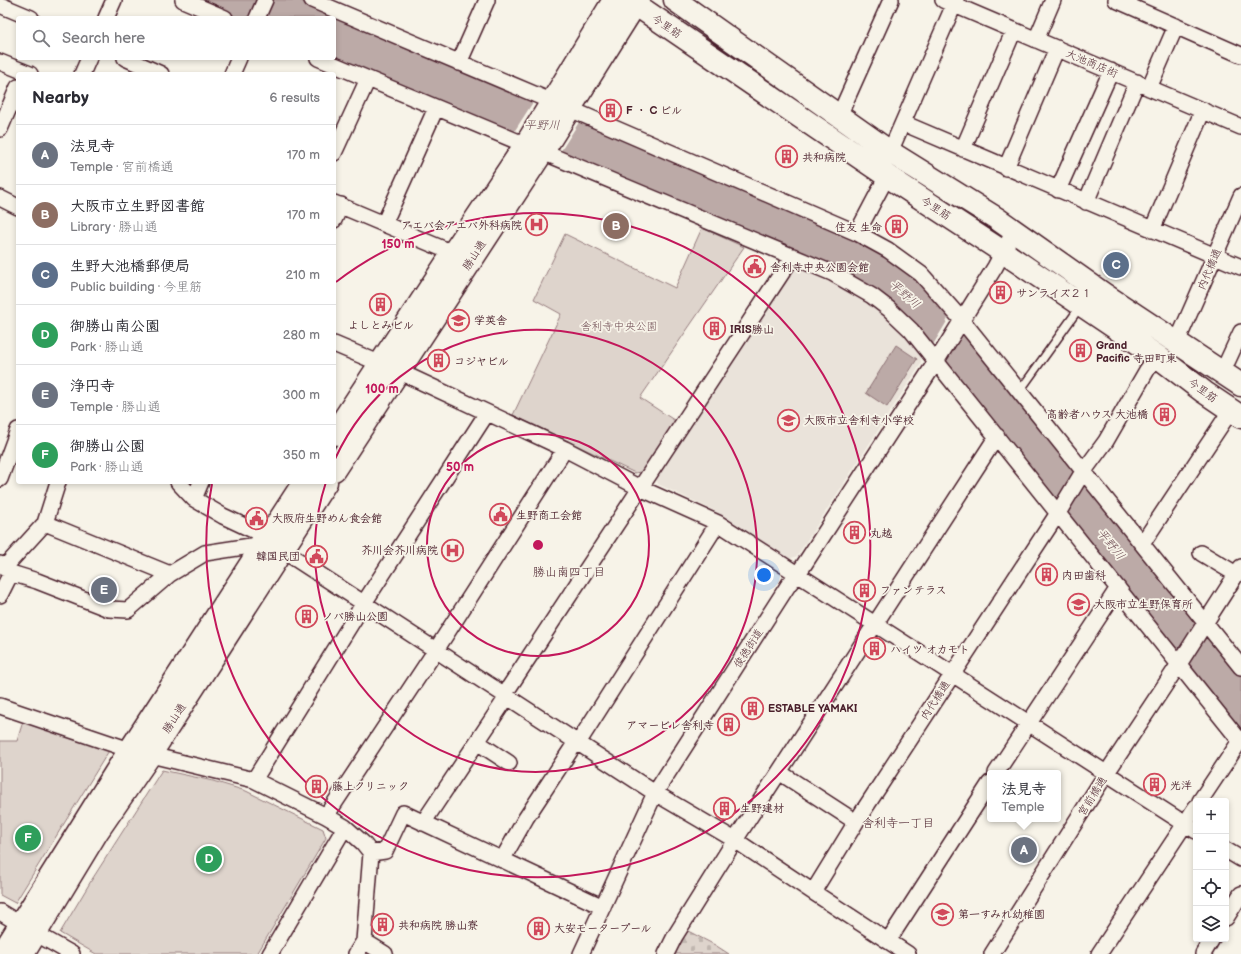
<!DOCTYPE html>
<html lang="en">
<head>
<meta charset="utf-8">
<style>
  :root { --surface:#fff; --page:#f7f7f7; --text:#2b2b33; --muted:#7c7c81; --line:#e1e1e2; --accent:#d93025 }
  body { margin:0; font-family:"Balsamiq Sans","Klee One",sans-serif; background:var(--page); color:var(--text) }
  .controls { position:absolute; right:12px; bottom:12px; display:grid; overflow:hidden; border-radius:4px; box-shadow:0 2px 6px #0003 }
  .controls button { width:36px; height:36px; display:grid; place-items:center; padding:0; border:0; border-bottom:1px solid var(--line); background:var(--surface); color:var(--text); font:20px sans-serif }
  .you { position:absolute; left:764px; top:575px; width:14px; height:14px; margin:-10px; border:3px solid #fff; border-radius:50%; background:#1a73e8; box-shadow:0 0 0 6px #1a73e833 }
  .badge { display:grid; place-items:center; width:26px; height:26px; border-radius:50%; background:var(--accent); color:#fff; font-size:13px; font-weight:700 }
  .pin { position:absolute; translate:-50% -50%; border:2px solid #fff; box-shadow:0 1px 4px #0006 }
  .popup { position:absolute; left:987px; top:770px; width:74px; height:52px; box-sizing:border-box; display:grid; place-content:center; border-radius:4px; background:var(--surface); filter:drop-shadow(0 1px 3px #0005); font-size:13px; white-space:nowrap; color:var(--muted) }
  .popup b { font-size:15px; color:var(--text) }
  .popup::after { content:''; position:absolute; left:50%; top:100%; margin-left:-8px; border:8px solid transparent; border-top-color:var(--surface) }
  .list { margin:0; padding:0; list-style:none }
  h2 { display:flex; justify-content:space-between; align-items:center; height:52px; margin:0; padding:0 16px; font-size:17px }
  h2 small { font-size:13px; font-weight:400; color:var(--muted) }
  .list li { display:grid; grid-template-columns:26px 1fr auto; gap:12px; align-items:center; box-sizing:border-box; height:60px; padding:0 16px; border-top:1px solid var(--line) }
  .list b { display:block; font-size:15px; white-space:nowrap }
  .list p { margin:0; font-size:13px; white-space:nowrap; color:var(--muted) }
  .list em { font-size:13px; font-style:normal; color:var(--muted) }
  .icon { flex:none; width:22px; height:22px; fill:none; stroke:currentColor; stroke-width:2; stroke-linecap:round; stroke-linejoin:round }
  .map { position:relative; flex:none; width:1241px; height:954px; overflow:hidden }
  .search { position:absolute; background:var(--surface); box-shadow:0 2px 6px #0003; left:16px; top:16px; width:320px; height:44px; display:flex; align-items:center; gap:10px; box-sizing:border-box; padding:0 14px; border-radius:4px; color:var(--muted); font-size:15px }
  .panel { position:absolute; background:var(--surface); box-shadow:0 2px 6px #0003; left:16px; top:72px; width:320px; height:412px; border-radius:4px }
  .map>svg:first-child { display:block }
  .built { fill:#eae3da }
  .cemetery { fill:url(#cemetery-stones); stroke:#947a7c }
  .park { fill:#ded4cc; stroke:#947a7c }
  .water { fill:#bcaaa7; stroke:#8e7275 }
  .pier { fill:#f7f3e8 }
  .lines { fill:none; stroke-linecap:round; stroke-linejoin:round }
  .lane-casing { stroke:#4a1f2b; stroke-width:10 }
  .street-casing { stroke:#4a1f2b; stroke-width:18 }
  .primary-casing { stroke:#4a1f2b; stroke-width:25 }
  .lane { stroke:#f7f3e8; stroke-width:7 }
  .street { stroke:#f7f3e8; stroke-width:15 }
  .primary { stroke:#f7f3e8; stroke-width:22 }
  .ring { fill:none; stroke:#c2185b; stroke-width:2 }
  .labels { text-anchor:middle; stroke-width:3.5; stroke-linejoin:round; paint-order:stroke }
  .street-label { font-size:11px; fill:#4a1f2b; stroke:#f7f3e8 }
  .poi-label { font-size:11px; font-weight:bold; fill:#4a1f2b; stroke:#f7f3e8; text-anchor:start }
  .park-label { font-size:11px; fill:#6f4c53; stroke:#f7f3e8 }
  .water-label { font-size:12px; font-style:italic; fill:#6c4950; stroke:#f7f3e8 }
  .neighbourhood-label { font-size:12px; fill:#4a1f2b; stroke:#f7f3e8 }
  .centre { fill:#c2185b; stroke:#f7f3e8; stroke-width:2 }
  .ring-label { font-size:12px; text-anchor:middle; font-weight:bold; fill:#c2185b; stroke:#f7f3e8; stroke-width:3.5; stroke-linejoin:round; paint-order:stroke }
</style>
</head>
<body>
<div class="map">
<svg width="1241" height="954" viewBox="0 0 1241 954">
  <defs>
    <pattern id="cemetery-stones" width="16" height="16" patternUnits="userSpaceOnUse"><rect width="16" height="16" fill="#ded4cc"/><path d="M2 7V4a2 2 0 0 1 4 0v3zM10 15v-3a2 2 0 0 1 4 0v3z" fill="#c0b6af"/></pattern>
  </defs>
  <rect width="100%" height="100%" fill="#f7f3e8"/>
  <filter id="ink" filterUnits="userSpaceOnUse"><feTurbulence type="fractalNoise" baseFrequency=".025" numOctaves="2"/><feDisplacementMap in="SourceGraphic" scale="8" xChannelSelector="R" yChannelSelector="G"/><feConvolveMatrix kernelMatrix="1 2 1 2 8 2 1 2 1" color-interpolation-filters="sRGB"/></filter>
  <g filter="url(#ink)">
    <path class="built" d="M795 265 844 287 864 300 884 314 898 328 921 355V364L797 556 789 559 715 511 658 484 655 476Z"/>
    <path class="cemetery" d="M688 931 715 945 729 954H673Z"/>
    <path class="park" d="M702 228 744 247 640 398 677 422 645 471 635 473 513 415 561 314 534 299 565 234 675 288Z
      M24 718 110 749 15 903 0 895V741H17Z
      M162 770 213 781 246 791 323 829 326 838 257 954H96L60 933 91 881Z"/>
    <path class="water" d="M196 0H299L534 99 861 241 907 270 941 303 1241 677V731L875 290 835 267 334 58V18H239Z
      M896 345 917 359 887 407 866 393Z"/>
    <path class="pier" d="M535 99 581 119 559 154 512 135Z
      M950 313 968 334 963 336 947 361V367L930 346 934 343 946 323Z"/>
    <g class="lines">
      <defs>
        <path id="lane" d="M1019 392 1080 307"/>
        <path id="street" d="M183 0 225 18
          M312 0 553 102
          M943 0 1241 127
          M1116 0 1241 55
          M0 5 31 18
          M106 18 114 0
          M257 18 265 0
          M1036 40 1053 0
          M125 58 161 74
          M318 58 832 273 872 296 889 309 911 330 1241 742
          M0 62 30 74
          M459 63 487 0
          M82 74 89 58
          M232 74 239 58
          M1149 88 1176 26
          M570 109 857 233 888 250 921 274 961 319 1241 667
          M839 116 891 0
          M903 123 1241 267
          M0 129 18 87
          M963 149 1014 30
          M890 152 956 0
          M334 153 368 79
          M1006 168 1057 48
          M1058 190 1111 71
          M0 198 18 207
          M1086 202 1137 82
          M334 203 453 253
          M334 220 341 205
          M384 224 436 108
          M1152 230 1203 110
          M857 233 887 176
          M1177 342 1241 196
          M334 344 398 371 565 449 640 488 718 523 1196 831
          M1222 373 1241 332
          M0 479 18 430
          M178 482 194 499 223 516 257 532 263 544
          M194 499 201 482
          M45 523 170 574 205 553 263 544 282 550 655 793 735 840 813 892 908 954
          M1142 544 1231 410
          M1201 553 1236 574
          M0 564 11 573 37 581 109 609 128 610 170 574
          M4 568 45 523 58 482
          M0 595 11 573
          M504 695 793 256
          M0 706 130 750 254 780 326 816 345 827 363 843 371 853 364 941 356 954
          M477 742 509 763
          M578 743 718 523
          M779 772 856 822
          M996 773 1118 588
          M254 780 364 603 487 413
          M1200 801 1240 741
          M326 816 436 650 565 449
          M423 823 507 697
          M1226 850 1241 859
          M371 853 385 851 403 813 603 907
          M502 860 526 818 576 742
          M813 892 856 822 1058 513 1081 475 1106 441 1147 370 1157 356
          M0 912 20 924
          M1226 918 1241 894
          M35 933 72 954
          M364 941 385 954
          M888 941 990 783
          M270 954 345 827
          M581 954 655 793 789 584 798 574 939 357 995 267 1014 231
          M666 954 675 936 735 840 997 436
          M992 954 1106 774 1179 664 1241 567
          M1099 954 1196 807
          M1203 954 1212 939"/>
        <path id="primary" d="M629 0 887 176 1003 252 1157 356 1204 392 1241 417
          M675 0 890 152 996 218 1105 295 1241 385
          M334 434 453 253 528 141 614 0
          M334 470 545 148 638 0
          M2 954 119 767 304 482
          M23 954 97 832 150 755 326 482"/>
      </defs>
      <use href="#lane" class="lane-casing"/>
      <use href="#street" class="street-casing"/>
      <use href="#primary" class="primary-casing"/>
      <use href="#lane" class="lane"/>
      <use href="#street" class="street"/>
      <use href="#primary" class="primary"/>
    </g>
  </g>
  <g class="ring">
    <circle cx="538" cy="545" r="111"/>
    <path d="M335 459A221 221 0 1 1 326 482"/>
    <path d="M336 282A332 332 0 1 1 212 484"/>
  </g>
  <defs>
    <symbol id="building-ring" viewBox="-11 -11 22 22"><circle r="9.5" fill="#f7f3e8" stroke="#d1495b" stroke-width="1.5"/><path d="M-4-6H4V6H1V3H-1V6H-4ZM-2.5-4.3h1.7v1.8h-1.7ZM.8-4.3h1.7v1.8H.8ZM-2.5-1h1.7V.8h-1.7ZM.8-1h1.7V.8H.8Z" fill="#d1495b"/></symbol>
    <symbol id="hospital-ring" viewBox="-11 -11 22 22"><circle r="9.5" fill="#f7f3e8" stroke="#d1495b" stroke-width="1.5"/><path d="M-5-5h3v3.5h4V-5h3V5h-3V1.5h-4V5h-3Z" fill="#d1495b"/></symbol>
    <symbol id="civic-ring" viewBox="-11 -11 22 22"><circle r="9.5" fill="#f7f3e8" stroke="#d1495b" stroke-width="1.5"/><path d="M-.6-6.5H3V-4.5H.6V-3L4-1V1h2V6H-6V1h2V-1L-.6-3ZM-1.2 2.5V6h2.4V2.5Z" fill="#d1495b"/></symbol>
    <symbol id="school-ring" viewBox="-11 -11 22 22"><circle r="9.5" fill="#f7f3e8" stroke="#d1495b" stroke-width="1.5"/><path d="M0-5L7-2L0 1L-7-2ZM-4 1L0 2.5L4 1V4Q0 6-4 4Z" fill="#d1495b"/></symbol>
  </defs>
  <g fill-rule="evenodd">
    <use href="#building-ring" x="598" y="98" width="25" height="25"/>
    <use href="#building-ring" x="774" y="144" width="25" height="25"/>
    <use href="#hospital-ring" x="524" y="212" width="25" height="25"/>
    <use href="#building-ring" x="884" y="214" width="25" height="25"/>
    <use href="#civic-ring" x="742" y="254" width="25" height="25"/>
    <use href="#building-ring" x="988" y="280" width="25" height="25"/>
    <use href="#building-ring" x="368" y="292" width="25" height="25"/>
    <use href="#school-ring" x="446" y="308" width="25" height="25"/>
    <use href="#building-ring" x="702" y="316" width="25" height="25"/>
    <use href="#building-ring" x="1068" y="338" width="25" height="25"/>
    <use href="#building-ring" x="426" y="348" width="25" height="25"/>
    <use href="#building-ring" x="1152" y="402" width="25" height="25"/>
    <use href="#school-ring" x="776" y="408" width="25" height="25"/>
    <use href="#civic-ring" x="488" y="502" width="25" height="25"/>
    <use href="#civic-ring" x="244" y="506" width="25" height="25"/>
    <use href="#building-ring" x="842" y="520" width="25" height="25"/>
    <use href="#hospital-ring" x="440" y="538" width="25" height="25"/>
    <use href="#civic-ring" x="304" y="544" width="25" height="25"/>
    <use href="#building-ring" x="1034" y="562" width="25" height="25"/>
    <use href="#building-ring" x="852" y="578" width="25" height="25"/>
    <use href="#school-ring" x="1066" y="592" width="25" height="25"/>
    <use href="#building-ring" x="294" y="604" width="25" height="25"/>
    <use href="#building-ring" x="862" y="636" width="25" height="25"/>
    <use href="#building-ring" x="740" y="696" width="25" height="25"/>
    <use href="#building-ring" x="716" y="712" width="25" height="25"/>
    <use href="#building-ring" x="1142" y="772" width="25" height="25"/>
    <use href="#building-ring" x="304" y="774" width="25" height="25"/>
    <use href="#building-ring" x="712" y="796" width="25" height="25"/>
    <use href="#school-ring" x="930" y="902" width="25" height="25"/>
    <use href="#building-ring" x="370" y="912" width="25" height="25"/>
    <use href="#building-ring" x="526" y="916" width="25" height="25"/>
  </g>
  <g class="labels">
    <g class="street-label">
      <text transform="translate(667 26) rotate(34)" y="4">今里筋</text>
      <text transform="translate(1092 63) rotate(23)" y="4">大池商店街</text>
      <text transform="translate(936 208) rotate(33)" y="4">今里筋</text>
      <text transform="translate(474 255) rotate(-57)" y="4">勝山通</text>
      <text transform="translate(1209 269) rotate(-67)" y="4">内代橋通</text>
      <text transform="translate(1203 390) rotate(36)" y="4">今里筋</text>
      <text transform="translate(748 648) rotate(-57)" y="4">俊徳街道</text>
      <text transform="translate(935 700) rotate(-57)" y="4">内代橋通</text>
      <text transform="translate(174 718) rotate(-57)" y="4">勝山通</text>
      <text transform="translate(1092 796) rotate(-58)" y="4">宮前橋通</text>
    </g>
    <g class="poi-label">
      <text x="626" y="114">F ・ C ビル</text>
      <text x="802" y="161">共和病院</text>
      <text x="522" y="229" text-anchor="end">アエバ会アエバ外科病院</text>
      <text x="882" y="231" text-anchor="end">住友 生命</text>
      <text x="770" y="271">舎利寺中央公園会館</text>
      <text x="1016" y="297">サンライズ２１</text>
      <text x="474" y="324">学英舎</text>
      <text x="381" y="329" text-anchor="middle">よしとみビル</text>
      <text x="730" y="333">IRIS勝山</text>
      <text x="1096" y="349">Grand<tspan x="1096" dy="13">Pacific 寺田町東</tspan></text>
      <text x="454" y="365">コジヤビル</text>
      <text x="1148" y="418" text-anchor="end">高齢者ハウス 大池橋</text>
      <text x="804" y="424">大阪市立舎利寺小学校</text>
      <text x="516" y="519">生野商工会館</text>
      <text x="272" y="522">大阪府生野めん食会館</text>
      <text x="870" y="537">丸越</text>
      <text x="438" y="554" text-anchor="end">芥川会芥川病院</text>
      <text x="300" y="560" text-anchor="end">韓国民団</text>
      <text x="1062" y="579">内田歯科</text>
      <text x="880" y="594">ファンテラス</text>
      <text x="1094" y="608">大阪市立生野保育所</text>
      <text x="322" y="620">ノバ勝山公園</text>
      <text x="890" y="653">ハイツ オカモト</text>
      <text x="768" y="712">ESTABLE YAMAKI</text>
      <text x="714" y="729" text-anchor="end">アマービレ舎利寺</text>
      <text x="1170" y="789">光洋</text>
      <text x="332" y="790">藤上クリニック</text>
      <text x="740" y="812">生野建材</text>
      <text x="958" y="918">第一すみれ幼稚園</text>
      <text x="398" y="929">共和病院 勝山寮</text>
      <text x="554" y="932">大安モータープール</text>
    </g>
    <g class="park-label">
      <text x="619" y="330">舎利寺中央公園</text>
    </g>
    <g class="water-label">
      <text x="542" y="129">平野川</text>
      <text transform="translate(905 294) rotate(42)" y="4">平野川</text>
      <text transform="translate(1111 544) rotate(51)" y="4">平野川</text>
    </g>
    <g class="neighbourhood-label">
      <text x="569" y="576">勝山南四丁目</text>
      <text x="898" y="827">舎利寺一丁目</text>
    </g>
  </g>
  <circle cx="538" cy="545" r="6" class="centre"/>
  <g class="ring-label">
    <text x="398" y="248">150 m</text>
    <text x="382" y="393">100 m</text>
    <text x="460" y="471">50 m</text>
  </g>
</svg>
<div class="controls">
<button>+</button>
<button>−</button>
<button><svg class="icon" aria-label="locate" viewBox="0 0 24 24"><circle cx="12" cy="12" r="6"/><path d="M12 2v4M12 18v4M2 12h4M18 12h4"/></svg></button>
<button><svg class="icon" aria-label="layers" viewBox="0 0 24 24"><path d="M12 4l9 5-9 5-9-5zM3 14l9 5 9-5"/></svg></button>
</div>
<div class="you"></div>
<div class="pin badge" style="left:1024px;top:850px;background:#6b7280">A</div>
<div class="popup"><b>法見寺</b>Temple</div>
<div class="pin badge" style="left:616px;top:226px;background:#8d6e63">B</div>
<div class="pin badge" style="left:1116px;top:265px;background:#5c6f8a">C</div>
<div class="pin badge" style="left:209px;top:859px;background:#2e9e5b">D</div>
<div class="pin badge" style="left:104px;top:590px;background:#6b7280">E</div>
<div class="pin badge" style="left:28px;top:838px;background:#2e9e5b">F</div>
<div class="search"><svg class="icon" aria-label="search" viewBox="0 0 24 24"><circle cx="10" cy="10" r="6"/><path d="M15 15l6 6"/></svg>Search here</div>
<section class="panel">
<h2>Nearby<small>6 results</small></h2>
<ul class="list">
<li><span class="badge" style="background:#6b7280">A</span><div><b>法見寺</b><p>Temple · 宮前橋通</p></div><em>170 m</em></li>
<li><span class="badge" style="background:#8d6e63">B</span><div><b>大阪市立生野図書館</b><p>Library · 勝山通</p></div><em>170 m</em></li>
<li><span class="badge" style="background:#5c6f8a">C</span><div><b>生野大池橋郵便局</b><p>Public building · 今里筋</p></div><em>210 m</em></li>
<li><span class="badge" style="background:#2e9e5b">D</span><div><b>御勝山南公園</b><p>Park · 勝山通</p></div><em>280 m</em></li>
<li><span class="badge" style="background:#6b7280">E</span><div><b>浄円寺</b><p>Temple · 勝山通</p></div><em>300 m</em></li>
<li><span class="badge" style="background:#2e9e5b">F</span><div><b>御勝山公園</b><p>Park · 勝山通</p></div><em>350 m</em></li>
</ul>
</section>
</div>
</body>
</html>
